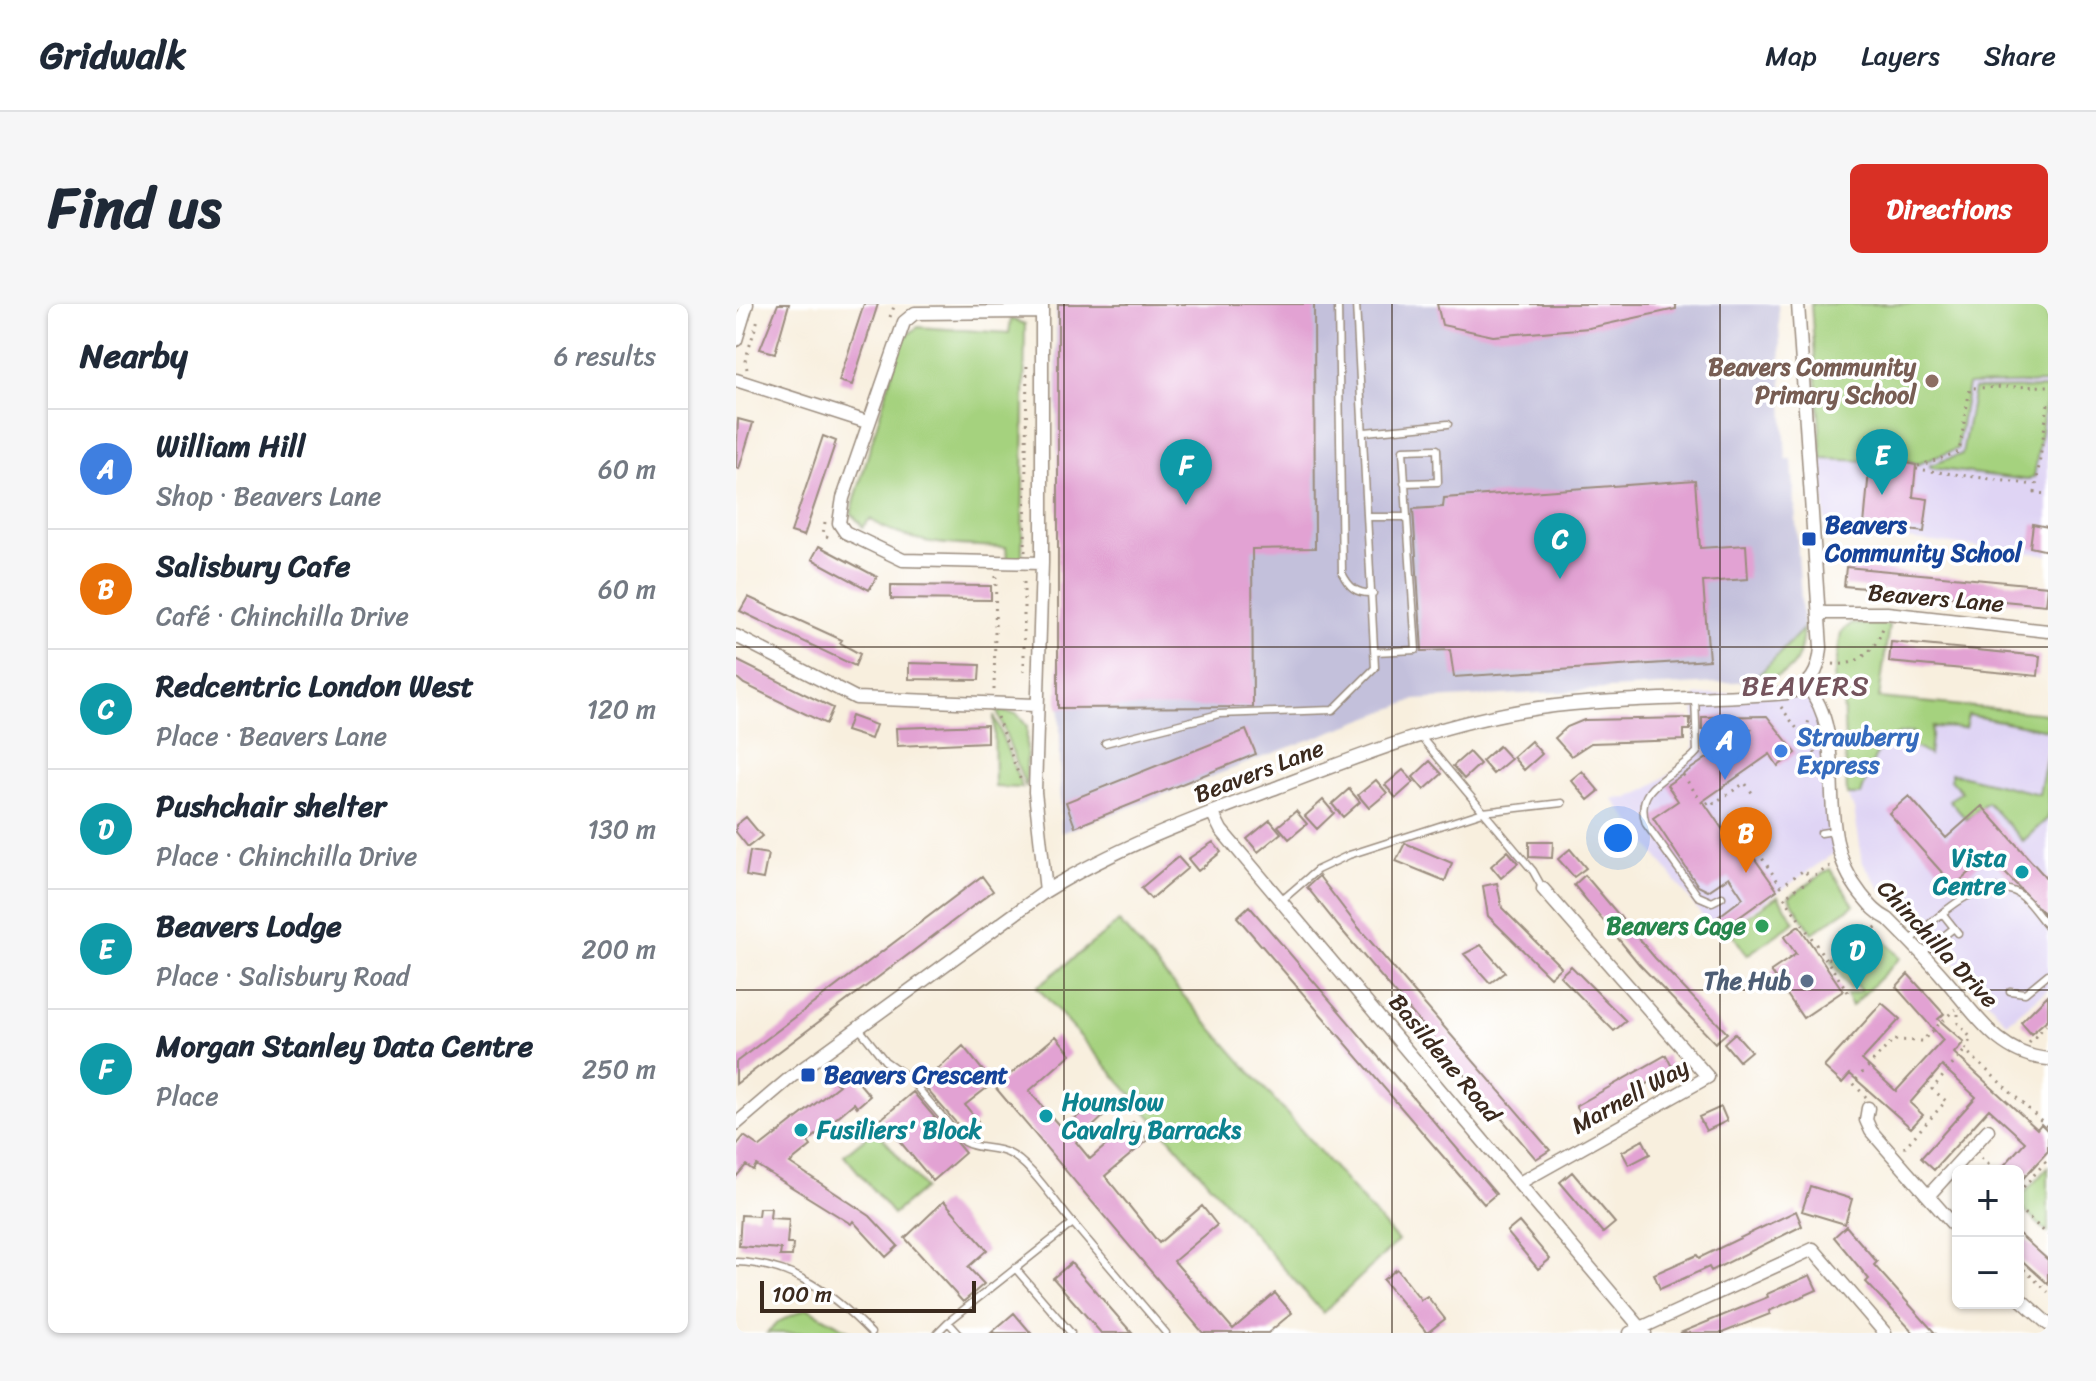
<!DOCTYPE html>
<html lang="en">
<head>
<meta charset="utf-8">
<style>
  :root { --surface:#fff; --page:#f6f6f7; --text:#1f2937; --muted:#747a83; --line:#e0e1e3; --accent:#d93025 }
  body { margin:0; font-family:Sriracha,sans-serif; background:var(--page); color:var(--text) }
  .controls { position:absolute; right:24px; bottom:24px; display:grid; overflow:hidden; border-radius:12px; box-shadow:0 2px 6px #0004 }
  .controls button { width:72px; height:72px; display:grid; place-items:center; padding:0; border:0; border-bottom:2px solid var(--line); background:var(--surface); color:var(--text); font:40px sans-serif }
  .scale { position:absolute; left:24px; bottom:20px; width:216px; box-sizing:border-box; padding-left:8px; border:4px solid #3b2a1e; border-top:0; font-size:22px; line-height:28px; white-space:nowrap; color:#3b2a1e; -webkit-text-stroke:6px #fff; paint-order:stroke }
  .you { position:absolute; left:882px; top:534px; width:28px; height:28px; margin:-20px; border:6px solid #fff; border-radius:50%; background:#1a73e8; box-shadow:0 0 0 12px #1a73e833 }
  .badge { display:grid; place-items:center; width:52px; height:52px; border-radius:50%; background:var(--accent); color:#fff; font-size:26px; font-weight:700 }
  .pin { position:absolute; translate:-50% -66px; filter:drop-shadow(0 2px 4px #0008) }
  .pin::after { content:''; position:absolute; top:42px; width:28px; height:24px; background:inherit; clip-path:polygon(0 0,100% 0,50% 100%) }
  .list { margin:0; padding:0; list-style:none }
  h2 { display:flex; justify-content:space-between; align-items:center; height:104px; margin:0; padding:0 32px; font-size:34px }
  h2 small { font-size:26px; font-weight:400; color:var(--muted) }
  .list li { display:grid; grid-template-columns:52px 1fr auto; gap:24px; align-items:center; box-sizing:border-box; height:120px; padding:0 32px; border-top:2px solid var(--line) }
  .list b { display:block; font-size:30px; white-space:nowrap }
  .list p { margin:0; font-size:26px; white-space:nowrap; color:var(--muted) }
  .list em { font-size:26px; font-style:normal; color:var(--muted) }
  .map { position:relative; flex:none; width:1312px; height:1029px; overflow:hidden; border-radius:12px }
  header { display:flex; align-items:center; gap:48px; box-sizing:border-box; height:112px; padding:0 40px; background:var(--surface); border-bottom:2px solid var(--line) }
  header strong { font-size:38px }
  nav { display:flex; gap:44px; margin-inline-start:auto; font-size:28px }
  .intro { display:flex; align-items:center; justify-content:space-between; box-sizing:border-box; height:192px; padding:0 48px }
  h1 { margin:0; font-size:56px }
  .button { padding:20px 36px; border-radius:12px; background:var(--accent); color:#fff; font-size:28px; font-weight:700 }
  main { display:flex; gap:48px; padding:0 48px }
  aside { flex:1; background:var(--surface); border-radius:12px; box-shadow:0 2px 6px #0004 }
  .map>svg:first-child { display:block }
  .built { fill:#dfd4f4 }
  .industrial { fill:#c3c0db }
  .green { fill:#a5d27e; stroke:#707e4e; stroke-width:2 }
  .building { fill:#e2a2d3 }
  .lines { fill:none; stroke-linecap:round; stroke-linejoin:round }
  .service-casing { stroke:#9a8c7e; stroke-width:9 }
  .minor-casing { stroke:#9a8c7e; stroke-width:15 }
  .path { stroke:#9a8c7e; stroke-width:3; stroke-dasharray:2 6; stroke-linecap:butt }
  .service { stroke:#fff; stroke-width:6 }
  .minor { stroke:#fff; stroke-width:12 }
  .grid { fill:none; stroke:#3b2a1e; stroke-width:2; stroke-opacity:0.55 }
  .education-dot { fill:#8d6e63; stroke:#fff; stroke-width:3 }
  .transit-dot { fill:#1a4fb4; stroke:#fff; stroke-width:3 }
  .shop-dot { fill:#3f7fe0; stroke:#fff; stroke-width:3 }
  .culture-dot { fill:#0f9aa8; stroke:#fff; stroke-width:3 }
  .leisure-dot { fill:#2e9e5b; stroke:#fff; stroke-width:3 }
  .service-dot { fill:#5c6f8a; stroke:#fff; stroke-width:3 }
  .labels { text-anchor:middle; stroke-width:7; stroke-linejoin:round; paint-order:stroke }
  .education-label { font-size:24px; font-weight:bold; fill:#785e54; stroke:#fff; text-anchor:end }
  .transit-label { font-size:24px; font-weight:bold; fill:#164399; stroke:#fff; text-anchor:start }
  .street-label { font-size:24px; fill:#3b2a1e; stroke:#fff }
  .shop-label { font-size:24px; font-weight:bold; fill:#366cbe; stroke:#fff; text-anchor:start }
  .culture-label { font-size:24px; font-weight:bold; fill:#0d838f; stroke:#fff; text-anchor:start }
  .leisure-label { font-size:24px; font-weight:bold; fill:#27864d; stroke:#fff; text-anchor:end }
  .service-label { font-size:24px; font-weight:bold; fill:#4e5e75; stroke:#fff; text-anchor:end }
  .quarter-label { font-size:28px; letter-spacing:2px; fill:#75545d; stroke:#fff }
</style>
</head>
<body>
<header>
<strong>Gridwalk</strong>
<nav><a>Map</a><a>Layers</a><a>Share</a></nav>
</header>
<div class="intro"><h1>Find us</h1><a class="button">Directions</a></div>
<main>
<aside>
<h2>Nearby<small>6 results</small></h2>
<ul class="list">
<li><span class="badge" style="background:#3f7fe0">A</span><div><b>William Hill</b><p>Shop · Beavers Lane</p></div><em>60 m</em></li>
<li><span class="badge" style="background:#e8710a">B</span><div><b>Salisbury Cafe</b><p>Café · Chinchilla Drive</p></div><em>60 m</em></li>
<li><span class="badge" style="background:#0f9aa8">C</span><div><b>Redcentric London West</b><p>Place · Beavers Lane</p></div><em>120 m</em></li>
<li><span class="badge" style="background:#0f9aa8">D</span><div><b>Pushchair shelter</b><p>Place · Chinchilla Drive</p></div><em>130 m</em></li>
<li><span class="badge" style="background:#0f9aa8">E</span><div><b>Beavers Lodge</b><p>Place · Salisbury Road</p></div><em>200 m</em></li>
<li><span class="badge" style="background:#0f9aa8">F</span><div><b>Morgan Stanley Data Centre</b><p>Place</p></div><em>250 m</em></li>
</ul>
</aside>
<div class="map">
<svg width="1312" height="1029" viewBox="0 0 1312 1029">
  <rect width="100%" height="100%" fill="#fff"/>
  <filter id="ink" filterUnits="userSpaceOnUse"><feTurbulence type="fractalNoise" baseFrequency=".0125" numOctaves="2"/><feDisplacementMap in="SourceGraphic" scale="16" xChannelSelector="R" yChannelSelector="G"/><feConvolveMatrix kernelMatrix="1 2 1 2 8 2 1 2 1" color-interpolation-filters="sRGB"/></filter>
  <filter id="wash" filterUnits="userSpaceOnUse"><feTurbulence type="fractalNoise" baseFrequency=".006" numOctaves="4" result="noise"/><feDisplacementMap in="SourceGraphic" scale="32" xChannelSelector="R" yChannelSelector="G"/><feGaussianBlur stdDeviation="1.8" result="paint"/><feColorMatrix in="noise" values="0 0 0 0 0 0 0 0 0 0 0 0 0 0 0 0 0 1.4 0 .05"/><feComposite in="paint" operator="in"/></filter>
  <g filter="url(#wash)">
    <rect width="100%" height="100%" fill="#f8efde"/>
    <path class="built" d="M1075 0H1312V251L1090 226Z
      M1066 384 1082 396 1101 547 981 631 877 495 893 494 912 485 958 452 959 392Z
      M1231 411 1312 426 1306 472 1312 477V685L1271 719 1205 643 1184 612 1146 586 1127 559 1118 505 1111 491H1125L1141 447 1150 436 1164 428H1177L1193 451 1196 423Z"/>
    <path class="industrial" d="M320 0H1042L1050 156H1056L1067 325 1017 377 679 396 325 529Z"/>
    <path class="green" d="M1075 0H1312V79L1232 81 1221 145 1182 160 1157 152 1133 157 1086 155Z
      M275 15 289 20 286 254 271 257 270 243C223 241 174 243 134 215L127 223 115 209 166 35 182 23 273 29Z
      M1312 84 1298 173 1292 176 1195 164 1194 161 1226 150 1238 85Z
      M1115 320 1153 321 1143 394 1312 410V426L1232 411 1229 424 1196 423 1193 451 1177 442V428C1141 428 1135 463 1125 491H1111L1107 390 1098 375 1105 328Z
      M1067 325C1064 365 1055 371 1017 377Z
      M261 407 281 410 291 422 290 484Z
      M258 411 286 484 259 483Z
      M1312 446V514L1287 537 1251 498 1230 515 1213 496 1226 488 1215 476V469L1303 490Z
      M1094 565 1118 601 1076 629 1053 593Z
      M1042 592 1059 618 1011 651 993 625Z
      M383 618 662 937 587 1009 301 683Z
      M1140 626 1164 654 1116 702 1110 691 1125 687 1120 681 1114 685 1095 657Z
      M140 825 188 884 157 910 108 851Z
      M1312 863V929L1282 901V896Z
      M71 1004 117 1029H31L44 1017Z"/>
    <g id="blocks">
      <path class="building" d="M42 0H53L39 49 24 45Z
        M128 0H142L116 81 103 77Z
        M322 0H578L579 244 516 245 517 403 322 404Z
        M701 0H940V5L853 24 757 32 706 21Z
        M2 115 17 119 3 165 0 164Z
        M87 132 100 137 68 232 55 228Z
        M1150 154 1180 161 1177 193 1192 195 1188 228 1128 221 1134 156 1149 158Z
        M959 176 964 244 1010 241 1011 257 1012 275 967 278 973 356 718 373 714 346 686 347 677 205 707 203 708 194Z
        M1297 220 1312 223V247L1294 243Z
        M83 242 141 273 133 286 76 255Z
        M1110 263 1312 282 1310 301 1108 282Z
        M155 281 255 282V296L155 295Z
        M12 293 106 336 104 339 124 350 119 362 4 307Z
        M1155 338 1304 352 1302 372 1153 358Z
        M0 356 97 404 90 420 8 380 0 373Z
        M173 359 244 361 243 376 173 375Z
        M115 412 140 421 135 435 110 427Z
        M1031 412 1060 449 1042 462 1034 450 967 497 998 542 1006 537 1041 586 981 629 974 619 1007 594 993 573 972 587 962 582 917 514 942 497 931 481 1014 425 966 426V413Z
        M954 414V426H948V436L855 439 835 452 819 434 831 423 848 416Z
        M251 421V438L161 442 160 424Z
        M510 426 520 450 339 523 330 498Z
        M795 437 806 450 788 466 777 453Z
        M763 442 775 455 757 470 746 457Z
        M733 448 744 460 728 475 717 462Z
        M694 457 706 470 688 486 677 473Z
        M667 466 678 478 660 494 649 481Z
        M846 467 863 487 852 496 835 476Z
        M640 476 651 489 633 504 622 491Z
        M613 485 624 498 607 513 596 500Z
        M1173 492 1210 534 1246 502 1312 576V614L1253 552 1218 582 1153 509Z
        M587 496 598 509 581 525 569 512Z
        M560 507 571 520 553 535 542 522Z
        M10 513 26 532 12 543 0 528V521Z
        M534 516 545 529 522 548 511 535Z
        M477 538 485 548 462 567 452 555Z
        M793 538H817L816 554 793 553Z
        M669 539 716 559 709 577 660 557Z
        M834 545 850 564 838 573 822 555Z
        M14 547 32 550 27 575 10 572Z
        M772 547 782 559 765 574 755 562Z
        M442 553 452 564 415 595 405 584Z
        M849 571 919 654 991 729 979 739 903 660 838 581Z
        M246 572 257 587 0 780V758Z
        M583 572 622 623 814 846 800 855 603 623 571 583Z
        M761 579 766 604 825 663 814 673 752 612 747 582Z
        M513 602 760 890 748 900 501 613Z
        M1063 622 1107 687 1067 714 1035 667 1060 650 1048 633Z
        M745 641 769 668 754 679 728 650Z
        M835 662 890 717 878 727 824 672Z
        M1172 670 1208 710 1202 715 1228 738 1218 749 1301 825 1305 820 1312 827V847L1282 880V867H1263L1289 838 1253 805 1198 866 1185 854 1240 793 1206 762 1174 799 1187 811 1175 824 1114 770 1106 779 1088 763 1146 699 1164 715 1126 756 1160 787 1207 736 1160 683Z
        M1312 691V715L1295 730 1285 718Z
        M999 729 1015 747 1003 757 988 739Z
        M320 732 335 750 293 787 327 826 357 798 369 811 340 838 354 855 397 818 412 836 369 872 423 939 466 902 481 921 438 957 497 1025 539 989 556 1009 532 1029H467L259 783Z
        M227 742 257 779 229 801 242 817 228 828 186 780Z
        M930 751 937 765 848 815 840 802Z
        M114 768 134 792 121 803 118 799 72 838 75 842 54 859 134 912 162 942 150 953 117 917 115 920 20 861 17 866 10 861 0 873V842L8 832 24 843 103 781 100 779Z
        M177 788 229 849 197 877 145 815Z
        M985 803 991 817 970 827 963 813Z
        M907 836 914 850 893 861 886 848Z
        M836 868 879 919 867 929 824 878Z
        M1074 882 1116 895 1109 920 1066 907Z
        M208 897 251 946 232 963 248 980 227 998 169 934Z
        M23 904H35L34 914 53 915 51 940H57L56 952H44L45 945 3 942 5 911 22 912Z
        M1060 907 1066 922 975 967 973 963 924 985 918 970 961 951 963 954Z
        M783 918 814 955 802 965 771 928Z
        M1110 922 1141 958 1138 961 1199 1029H1178L1130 978 1133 975 1098 933Z
        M1282 929 1312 956V980L1282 953Z
        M335 959 396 1029H365L317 974Z
        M661 965 685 996 691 992 709 1015 691 1029 647 976Z
        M1074 971 1081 986 1033 1007 1034 1010 986 1029H944L1032 993 1031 990Z
        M278 1009 295 1029H255Z"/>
    </g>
  </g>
  <g filter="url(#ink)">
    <use href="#blocks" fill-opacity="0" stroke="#9a8c7e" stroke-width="2"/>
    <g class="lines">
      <defs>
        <path id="service" d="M602 0 606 269C613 283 620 290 637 289
          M629 128 712 120
          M634 213H671L667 146 701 145 702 178 668 179
          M639 348 680 346 671 213
          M959 392 961 448C941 472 896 479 910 520L962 592 976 598 986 593
          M684 432 797 567 807 585
          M369 439 483 410 597 406 639 364 620 0
          M1085 529 1098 527
          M545 597 581 566 613 551 747 508 826 499
          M1207 610 1222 629
          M1174 637C1201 615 1237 573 1277 587 1290 591 1303 613 1312 623
          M1186 649 1218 624
          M1274 687 1289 689 1312 670
          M122 723 149 757 172 773 228 838C242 846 258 842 272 849 294 858 320 900 337 919
          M0 958C58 960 96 989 135 1029
          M279 964 335 1029
          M212 1018 337 919 430 1029
          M201 1029 212 1018 222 1029"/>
        <path id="minor" d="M306 0V259L299 488 310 587
          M0 36 11 0
          M0 76 131 118
          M306 259 167 256 109 228 103 219 107 194 168 18 179 9 306 8
          M1083 309H1151L1312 327
          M0 332 120 394 299 401
          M1070 381C1118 436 1072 524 1125 590 1134 601 1140 609 1152 615 1171 634 1190 653 1208 674 1238 708 1262 751 1312 755
          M476 508 485 526 909 1029
          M1132 804 1130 816 1135 827 1192 892
          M0 820 55 773 310 587C383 542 463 513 542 483 628 450 711 417 803 404 885 393 968 396 1051 389 1075 384 1083 367 1085 344L1062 0
          M785 878 972 773 807 585
          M1222 926 1192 892 1252 826
          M1282 993 1312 1020
          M894 1029 1077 945 1149 1029"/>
      </defs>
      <use href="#service" class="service-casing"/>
      <use href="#minor" class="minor-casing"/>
      <path class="path" d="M154 13 159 0
        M11 65 9 57 22 15
        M1312 100 1299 189 1312 190
        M1182 162 1223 148 1234 84 1312 82
        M1180 165 1299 181
        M89 218 87 230 97 236
        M289 248 291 56
        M1097 360C1123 363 1142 344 1148 320
        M288 368V272
        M258 386 260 272
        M1045 403 1081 452
        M261 413 285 477
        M1069 435 1073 415
        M947 471 968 501 976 496 978 499 1009 479 1017 490
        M1013 535 1045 582 1068 566 1075 575
        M1094 562 1048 593 1112 688 1116 685
        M1092 655 1142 622
        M1222 710V719L1235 734 1229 746 1312 823
        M1293 739 1310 721
        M1130 793 1117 779 1157 736 1186 737 1219 705
        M1168 844 1210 797 1196 785 1229 746
        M1245 854 1260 867
        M1282 889 1312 855
        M1282 904 1312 931
        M1282 960 1312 988"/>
      <use href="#service" class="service"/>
      <use href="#minor" class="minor"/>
    </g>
  </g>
  <path class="grid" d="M328 0V1029M656 0V1029M984 0V1029M0 343H1312M0 686H1312"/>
  <circle class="education-dot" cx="1196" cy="77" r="8"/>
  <g class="transit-dot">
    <rect x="1065" y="227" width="16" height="16" rx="4"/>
    <rect x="64" y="763" width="16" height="16" rx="4"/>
  </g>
  <circle class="shop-dot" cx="1045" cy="447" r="8"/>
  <g class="culture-dot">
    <circle cx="1286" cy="568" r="8"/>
    <circle cx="310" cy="812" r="8"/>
    <circle cx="65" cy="826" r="8"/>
  </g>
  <circle class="leisure-dot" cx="1026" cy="622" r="8"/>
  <circle class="service-dot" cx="1071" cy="677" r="8"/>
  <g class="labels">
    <g class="education-label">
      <text x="1180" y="71">Beavers Community<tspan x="1180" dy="28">Primary School</tspan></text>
    </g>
    <g class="transit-label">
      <text x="1089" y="229">Beavers<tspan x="1089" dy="28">Community School</tspan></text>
      <text x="88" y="779">Beavers Crescent</text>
    </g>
    <g class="street-label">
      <text transform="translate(1200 294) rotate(5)" y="8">Beavers Lane</text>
      <text transform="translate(523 467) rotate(-21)" y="8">Beavers Lane</text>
      <text transform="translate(1202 640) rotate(47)" y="8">Chinchilla Drive</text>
      <text transform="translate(709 754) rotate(50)" y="8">Basildene Road</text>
      <text transform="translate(894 792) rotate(-29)" y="8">Marnell Way</text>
    </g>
    <g class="shop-label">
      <text x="1061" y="441">Strawberry<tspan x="1061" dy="28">Express</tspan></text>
    </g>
    <g class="culture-label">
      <text x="1270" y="562" text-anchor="end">Vista<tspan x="1270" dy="28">Centre</tspan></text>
      <text x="326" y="806">Hounslow<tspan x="326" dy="28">Cavalry Barracks</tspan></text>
      <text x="81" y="834">Fusiliers' Block</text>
    </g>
    <g class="leisure-label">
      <text x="1010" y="630">Beavers Cage</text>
    </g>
    <g class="service-label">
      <text x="1055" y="685">The Hub</text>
    </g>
    <g class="quarter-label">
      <text x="1070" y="391">BEAVERS</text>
    </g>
  </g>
</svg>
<div class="controls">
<button>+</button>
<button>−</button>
</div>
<div class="scale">100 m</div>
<div class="you"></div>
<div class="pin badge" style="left:989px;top:476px;background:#3f7fe0">A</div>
<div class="pin badge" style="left:1010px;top:569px;background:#e8710a">B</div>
<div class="pin badge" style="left:824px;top:275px;background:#0f9aa8">C</div>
<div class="pin badge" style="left:1121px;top:686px;background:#0f9aa8">D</div>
<div class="pin badge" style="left:1146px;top:191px;background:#0f9aa8">E</div>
<div class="pin badge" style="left:450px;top:201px;background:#0f9aa8">F</div>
</div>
</main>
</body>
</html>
